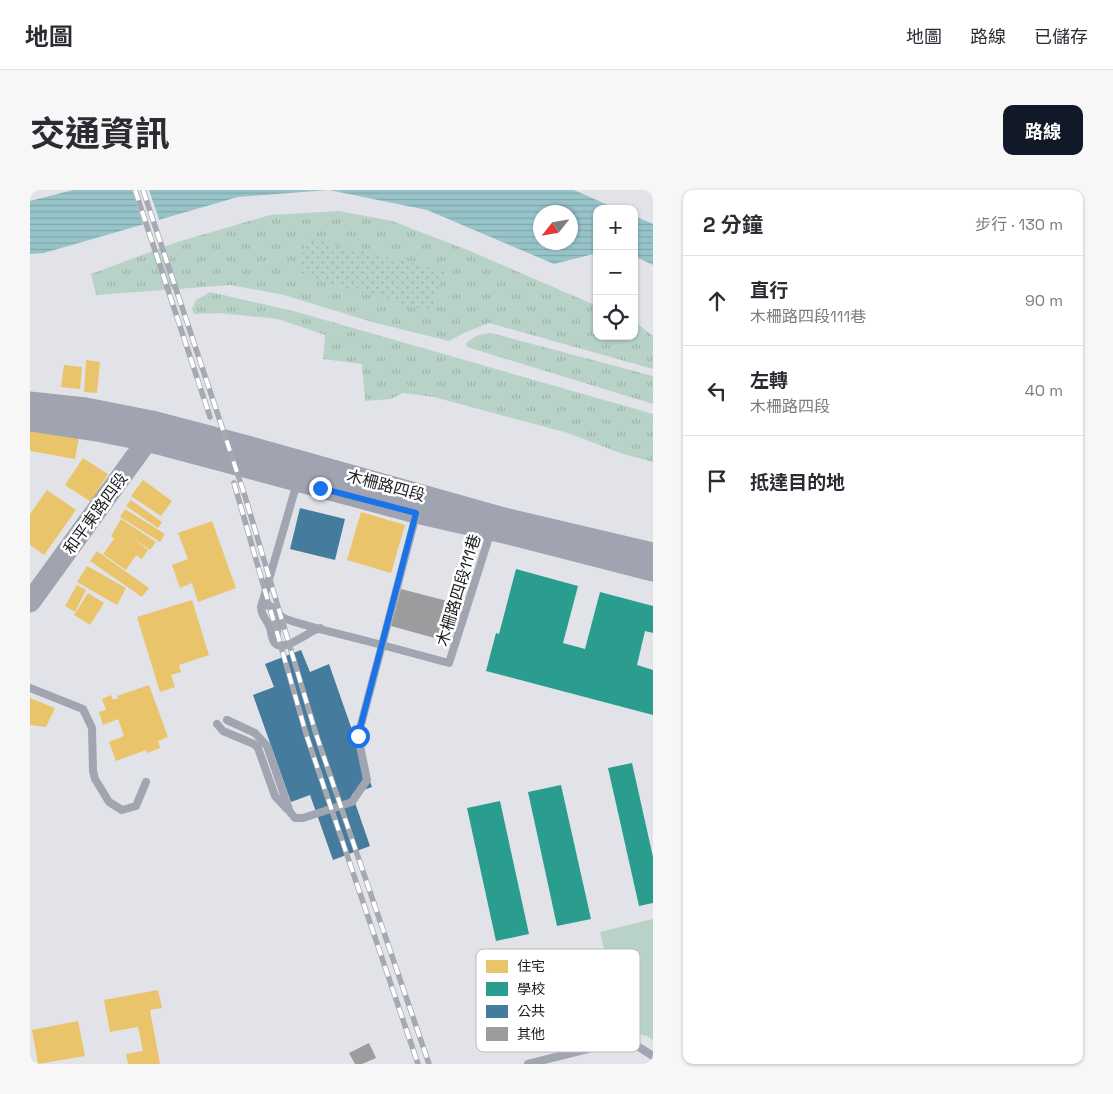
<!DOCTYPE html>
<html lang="zh-TW">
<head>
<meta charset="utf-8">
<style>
  :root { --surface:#fff; --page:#f7f7f7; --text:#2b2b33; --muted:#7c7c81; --line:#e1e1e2; --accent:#111827 }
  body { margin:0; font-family:"Space Grotesk","Noto Sans TC",sans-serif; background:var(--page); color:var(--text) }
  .controls { position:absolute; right:15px; top:15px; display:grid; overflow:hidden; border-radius:10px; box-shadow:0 1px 4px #0004 }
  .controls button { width:45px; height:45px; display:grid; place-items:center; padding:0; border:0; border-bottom:1px solid var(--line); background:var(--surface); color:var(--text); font:25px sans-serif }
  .compass { position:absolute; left:503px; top:15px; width:45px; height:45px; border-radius:50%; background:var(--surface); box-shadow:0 1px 4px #0004; rotate:239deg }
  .stop { position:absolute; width:15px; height:15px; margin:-11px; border:4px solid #1a73e8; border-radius:50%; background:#fff }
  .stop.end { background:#1a73e8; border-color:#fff; box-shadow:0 1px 5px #0008 }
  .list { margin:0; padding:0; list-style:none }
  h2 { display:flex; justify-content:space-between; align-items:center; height:65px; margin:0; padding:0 20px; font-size:21px }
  h2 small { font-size:16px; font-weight:400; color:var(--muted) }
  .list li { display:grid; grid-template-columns:32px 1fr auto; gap:15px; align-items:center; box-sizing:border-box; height:90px; padding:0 20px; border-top:1px solid var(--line) }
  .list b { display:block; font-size:19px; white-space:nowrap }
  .list p { margin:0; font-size:16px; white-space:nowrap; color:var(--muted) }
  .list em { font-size:16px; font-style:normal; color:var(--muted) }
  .icon { flex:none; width:28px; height:28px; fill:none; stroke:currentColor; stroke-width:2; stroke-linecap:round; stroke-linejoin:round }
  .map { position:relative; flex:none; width:623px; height:874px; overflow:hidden; border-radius:10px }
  header { display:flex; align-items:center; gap:30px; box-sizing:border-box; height:70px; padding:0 25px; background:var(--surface); border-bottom:1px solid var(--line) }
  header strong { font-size:24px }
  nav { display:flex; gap:28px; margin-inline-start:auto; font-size:18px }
  .intro { display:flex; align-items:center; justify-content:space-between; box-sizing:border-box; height:120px; padding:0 30px }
  h1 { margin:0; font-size:35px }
  .button { padding:12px 22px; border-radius:10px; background:var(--accent); color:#fff; font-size:18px; font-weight:700 }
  main { display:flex; gap:30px; padding:0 30px }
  aside { flex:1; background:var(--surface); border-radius:10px; box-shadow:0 1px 4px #0004 }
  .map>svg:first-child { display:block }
  .grass { fill:url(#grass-tufts) }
  .park { fill:#b8d2c8 }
  .garden { fill:url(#garden-dots) }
  .water { fill:url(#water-rules); fill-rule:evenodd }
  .pier { fill:#e2e3e8 }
  .homes { fill:#e9c46a }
  .schools { fill:#2a9d8f }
  .public { fill:#457b9d }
  .building { fill:#9c9c9f }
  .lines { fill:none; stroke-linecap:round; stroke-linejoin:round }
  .lane { stroke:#a1a5b1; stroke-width:8 }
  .secondary { stroke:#a0a4b1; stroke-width:21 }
  .rail-casing { stroke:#a6a9b1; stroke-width:5.5 }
  .rail { stroke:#fff; stroke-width:4; stroke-dasharray:11; stroke-linecap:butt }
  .route { stroke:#1a73e8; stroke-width:6 }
  .labels { text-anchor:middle; stroke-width:5; stroke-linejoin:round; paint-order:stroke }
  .street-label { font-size:16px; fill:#1b1c1f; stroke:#fff }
  .key { fill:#fff; stroke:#bbbbbc; stroke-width:1 }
  .key-label { font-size:14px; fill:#1b1c1f }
</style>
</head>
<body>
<header>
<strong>地圖</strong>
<nav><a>地圖</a><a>路線</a><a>已儲存</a></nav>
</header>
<div class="intro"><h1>交通資訊</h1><a class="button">路線</a></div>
<main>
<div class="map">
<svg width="623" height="874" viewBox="0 0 623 874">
  <defs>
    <pattern id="grass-tufts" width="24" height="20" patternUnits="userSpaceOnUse" patternTransform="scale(1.25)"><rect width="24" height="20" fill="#b8d2c8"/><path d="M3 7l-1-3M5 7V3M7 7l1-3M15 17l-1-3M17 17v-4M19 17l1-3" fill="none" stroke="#9eb4ab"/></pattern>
    <pattern id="garden-dots" width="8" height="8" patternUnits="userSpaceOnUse" patternTransform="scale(1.25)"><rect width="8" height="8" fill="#b8d2c8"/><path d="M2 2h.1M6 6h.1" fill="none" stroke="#9eb4ab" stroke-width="1.8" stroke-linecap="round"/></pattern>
    <pattern id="water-rules" width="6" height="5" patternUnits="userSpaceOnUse" patternTransform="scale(1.25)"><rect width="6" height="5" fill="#96c4c9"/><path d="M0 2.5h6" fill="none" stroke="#81a8ac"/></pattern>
  </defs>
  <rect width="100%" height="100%" fill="#e2e3e8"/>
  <path class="grass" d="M309 21 362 31 440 61 567 116V146H604V131L623 146V179L459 133 436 142 419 151 342 132 254 105 201 95 66 105 61 84 144 53 240 25Z
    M180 102 267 122 623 224V272L593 264 538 243 404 207 373 203 361 209 335 211 332 174 293 169 295 145 248 129 188 123 164 124 162 119 166 110Z
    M461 143 623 186V214L437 157 436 154C443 146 450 144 461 143Z"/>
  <path class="park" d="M623 729V850L617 846 593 841 570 742Z"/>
  <path class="garden" d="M276 48 415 81 400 122 268 84Z"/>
  <path class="water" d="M43 0H544L587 19H567V63L524 74 397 20 299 0 208 7 14 63 0 64V11ZM510 22H540V52H510Z
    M604 26 623 34V75L604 66Z"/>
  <path class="pier" d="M102 0H119L130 32 114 37Z"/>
  <path class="homes" d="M56 170 70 172 67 203 54 202Z
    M34 175 52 177 50 199 31 197Z
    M0 238 49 247 45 269 0 261Z
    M53 268 78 284 61 312 35 295Z
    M113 290 142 311 131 326 101 306Z
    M17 300 46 320 14 365 0 355V324Z
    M101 310 132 332 128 338 96 316Z
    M95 319 135 344 130 352 90 327Z
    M331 322 375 335 361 383 317 370Z
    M91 329 126 352 120 360 101 347 118 360 112 369 106 365 96 380 73 364 84 349 81 346Z
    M182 331 206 398 168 412 162 393 150 398 142 375 158 369 148 343Z
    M67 361 119 398 112 407 60 371Z
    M57 376 96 398 87 415 47 392Z
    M47 395 56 400 45 422 35 416Z
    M58 403 74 413 60 435 44 425Z
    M162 410 179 465 149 475 151 482 141 485 145 497 130 502 107 427Z
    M119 495 138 547 128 551 130 558 117 563 116 560 86 571 79 552 94 546 88 529 73 535 69 522 76 520 72 509 81 505 83 510 88 508 87 506Z
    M0 508 25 518 16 537 0 535Z
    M128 800 132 818 120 820 130 874H98L96 864 113 861 108 837 80 842 74 810Z
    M48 831 55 866 8 874 2 840Z"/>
  <path class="schools" d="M486 379 548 396 533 453 555 459 570 402 623 416V443L615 441 607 475 623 480V525L456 481 466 443 469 444Z
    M602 573 623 667V713L609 716 578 578Z
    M531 595 561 729 527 736 498 602Z
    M470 611 499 744 466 751 437 618Z"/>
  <path class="public" d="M270 318 315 329 305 370 260 359Z
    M271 460 280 482 299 474 342 597 322 604 340 656 303 670 280 605 261 612 223 505 244 497 235 474Z"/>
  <path class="building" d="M371 399 429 414 419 452 361 436Z
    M339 853 346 868 332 874H325L319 863Z"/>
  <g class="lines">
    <path class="lane" d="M231 417 267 293
      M290 438C279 441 254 463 245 453 241 449 242 443 240 438 238 430 231 427 231 417 242 410 246 425 256 429 287 440 321 446 352 455L386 325
      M245 453 250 425
      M0 498 53 519 62 538 63 581 65 589 79 612 92 620 106 616 116 592
      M197 530 225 543 237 556 260 622 265 628H273L322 612 337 590 328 546 352 455 419 473 461 341
      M187 534 193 541 224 554 228 558 245 606 257 619
      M498 874 590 851 604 854 623 866"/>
    <path class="secondary" d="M0 212 56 218 122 231 221 257 478 329 623 363
      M0 231 67 241 117 251 386 323 474 343 623 381
      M0 412 117 251 120 239"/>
    <defs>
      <path id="rail" d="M105 0 180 227
        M113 0 214 303 286 544 399 874
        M204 293 277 547 388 874"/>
    </defs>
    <use href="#rail" class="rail-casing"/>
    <use href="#rail" class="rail"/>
  </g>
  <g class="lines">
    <path class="route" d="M290 298 386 323 328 546"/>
  </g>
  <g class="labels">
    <g class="street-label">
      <text transform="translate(356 295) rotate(15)" y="6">木柵路四段</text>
      <text transform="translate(65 323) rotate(-54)" y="6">和平東路四段</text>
      <text transform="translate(428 400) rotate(-73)" y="6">木柵路四段111巷</text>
    </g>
  </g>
  <rect x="446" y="759" width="164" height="103" rx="8" class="key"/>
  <rect x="456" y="770" width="22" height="13" fill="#e9c46a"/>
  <rect x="456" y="792" width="22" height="14" fill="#2a9d8f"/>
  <rect x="456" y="815" width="22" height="13" fill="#457b9d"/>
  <rect x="456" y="837" width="22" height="14" fill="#9c9c9f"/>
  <g class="key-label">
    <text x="487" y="781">住宅</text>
    <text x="487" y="804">學校</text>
    <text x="487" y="826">公共</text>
    <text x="487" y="849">其他</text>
  </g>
</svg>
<div class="controls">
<button>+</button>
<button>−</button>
<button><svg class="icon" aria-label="locate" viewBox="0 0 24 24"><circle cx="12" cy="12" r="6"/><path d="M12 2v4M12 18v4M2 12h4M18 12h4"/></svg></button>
</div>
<svg class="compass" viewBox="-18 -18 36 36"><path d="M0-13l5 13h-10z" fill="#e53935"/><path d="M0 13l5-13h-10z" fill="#7c7c81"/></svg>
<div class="stop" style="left:328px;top:546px"></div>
<div class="stop end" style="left:290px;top:298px"></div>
</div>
<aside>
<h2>2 分鐘<small>步行 · 130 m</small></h2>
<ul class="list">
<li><svg class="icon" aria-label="ahead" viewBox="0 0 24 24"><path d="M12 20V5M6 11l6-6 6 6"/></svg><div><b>直行</b><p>木柵路四段111巷</p></div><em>90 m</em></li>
<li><svg class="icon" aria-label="left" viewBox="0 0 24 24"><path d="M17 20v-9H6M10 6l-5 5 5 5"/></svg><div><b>左轉</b><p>木柵路四段</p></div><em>40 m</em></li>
<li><svg class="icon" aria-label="arrive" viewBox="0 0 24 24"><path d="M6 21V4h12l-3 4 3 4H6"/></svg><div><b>抵達目的地</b></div></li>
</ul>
</aside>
</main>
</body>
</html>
